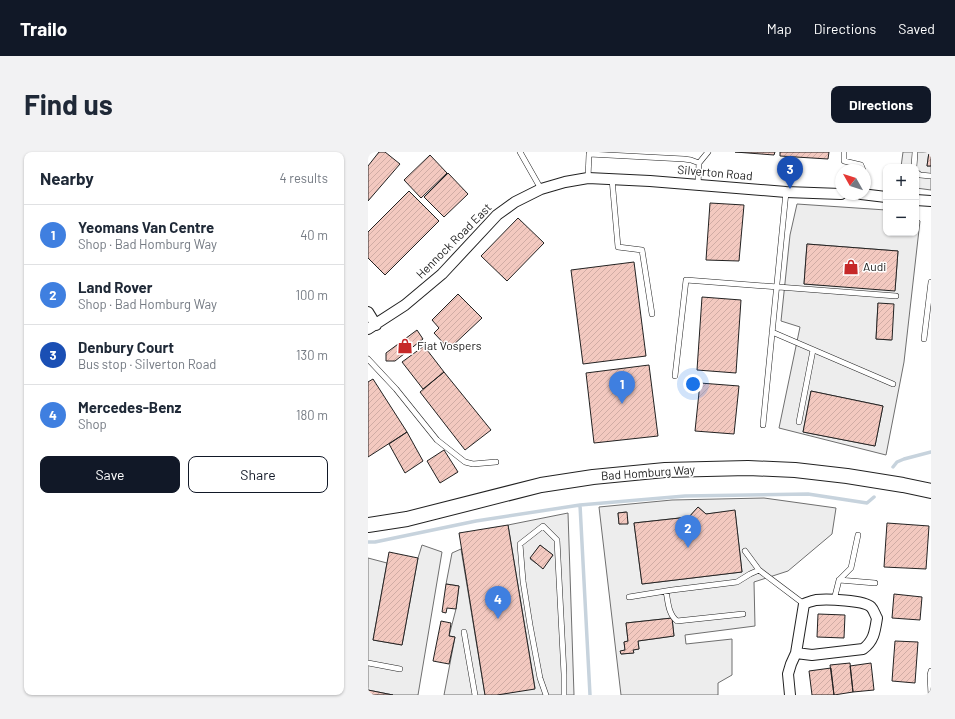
<!DOCTYPE html>
<html lang="en">
<head>
<meta charset="utf-8">
<style>
  :root { --surface:#fff; --page:#f2f2f3; --text:#1f2937; --muted:#747a83; --line:#e0e1e3; --accent:#111827 }
  body { margin:0; font-family:Barlow,sans-serif; background:var(--page); color:var(--text) }
  .controls { position:absolute; right:12px; top:12px; display:grid; overflow:hidden; border-radius:8px; box-shadow:0 1px 3px #0004 }
  .controls button { width:36px; height:36px; display:grid; place-items:center; padding:0; border:0; border-bottom:1px solid var(--line); background:var(--surface); color:var(--text); font:20px sans-serif }
  .compass { position:absolute; left:467px; top:12px; width:36px; height:36px; border-radius:50%; background:var(--surface); box-shadow:0 1px 3px #0004; rotate:309deg }
  .you { position:absolute; left:325px; top:232px; width:14px; height:14px; margin:-10px; border:3px solid #fff; border-radius:50%; background:#1a73e8; box-shadow:0 0 0 6px #1a73e833 }
  .badge { display:grid; place-items:center; width:26px; height:26px; border-radius:50%; background:var(--accent); color:#fff; font-size:13px; font-weight:700 }
  .pin { position:absolute; translate:-50% -33px; filter:drop-shadow(0 1px 2px #0008) }
  .pin::after { content:''; position:absolute; top:21px; width:14px; height:12px; background:inherit; clip-path:polygon(0 0,100% 0,50% 100%) }
  .list { margin:0; padding:0; list-style:none }
  h2 { display:flex; justify-content:space-between; align-items:center; height:52px; margin:0; padding:0 16px; font-size:17px }
  h2 small { font-size:13px; font-weight:400; color:var(--muted) }
  .list li { display:grid; grid-template-columns:26px 1fr auto; gap:12px; align-items:center; box-sizing:border-box; height:60px; padding:0 16px; border-top:1px solid var(--line) }
  .list b { display:block; font-size:15px; white-space:nowrap }
  .list p { margin:0; font-size:13px; white-space:nowrap; color:var(--muted) }
  .list em { font-size:13px; font-style:normal; color:var(--muted) }
  .actions { display:flex; gap:8px; padding:12px 16px }
  .actions a { flex:1; padding:9px 0; border:1px solid var(--accent); border-radius:8px; text-align:center; font-size:14px; color:var(--accent) }
  .actions .main { background:var(--accent); color:#fff }
  .map { position:relative; flex:none; width:563px; height:543px; overflow:hidden; border-radius:8px }
  header { display:flex; align-items:center; gap:24px; box-sizing:border-box; height:56px; padding:0 20px; background:var(--accent); color:#fff }
  header strong { font-size:19px }
  nav { display:flex; gap:22px; margin-inline-start:auto; font-size:14px }
  .intro { display:flex; align-items:center; justify-content:space-between; box-sizing:border-box; height:96px; padding:0 24px }
  h1 { margin:0; font-size:28px }
  .button { padding:10px 18px; border-radius:8px; background:var(--accent); color:#fff; font-size:14px; font-weight:700 }
  main { display:flex; gap:24px; padding:0 24px }
  aside { flex:1; background:var(--surface); border-radius:8px; box-shadow:0 1px 3px #0004 }
  .map>svg:first-child { display:block }
  .parking { fill:#ededed; stroke:#6f6f6f; fill-rule:evenodd }
  .lines { fill:none; stroke-linecap:round; stroke-linejoin:round }
  .stream { stroke:#c7d3dd; stroke-width:3.5 }
  .building { fill:url(#building-hatch); stroke:#222 }
  .lane-casing { stroke:#222; stroke-width:6 }
  .street-casing { stroke:#222; stroke-width:12 }
  .secondary-casing { stroke:#222; stroke-width:16 }
  .lane { stroke:#fff; stroke-width:5 }
  .street { stroke:#fff; stroke-width:10 }
  .secondary { stroke:#fff; stroke-width:14 }
  .labels { text-anchor:middle; stroke-width:3; stroke-linejoin:round; paint-order:stroke }
  .street-label { font-size:12px; fill:#222; stroke:#fff }
  .poi-label { font-size:12px; fill:#222; stroke:#fff; text-anchor:start }
</style>
</head>
<body>
<header>
<strong>Trailo</strong>
<nav><a>Map</a><a>Directions</a><a>Saved</a></nav>
</header>
<div class="intro"><h1>Find us</h1><a class="button">Directions</a></div>
<main>
<aside>
<h2>Nearby<small>4 results</small></h2>
<ul class="list">
<li><span class="badge" style="background:#3f7fe0">1</span><div><b>Yeomans Van Centre</b><p>Shop · Bad Homburg Way</p></div><em>40 m</em></li>
<li><span class="badge" style="background:#3f7fe0">2</span><div><b>Land Rover</b><p>Shop · Bad Homburg Way</p></div><em>100 m</em></li>
<li><span class="badge" style="background:#1a4fb4">3</span><div><b>Denbury Court</b><p>Bus stop · Silverton Road</p></div><em>130 m</em></li>
<li><span class="badge" style="background:#3f7fe0">4</span><div><b>Mercedes-Benz</b><p>Shop</p></div><em>180 m</em></li>
</ul>
<div class="actions"><a class="main">Save</a><a>Share</a></div>
</aside>
<div class="map">
<svg width="563" height="543" viewBox="0 0 563 543">
  <defs>
    <pattern id="building-hatch" width="6" height="6" patternUnits="userSpaceOnUse"><rect width="6" height="6" fill="#f3c9c0"/><path d="M-1 1l2-2M0 6l6-6M5 7l2-2" fill="none" stroke="#d0aca5"/></pattern>
  </defs>
  <rect width="100%" height="100%" fill="#fff"/>
  <path class="parking" d="M535 0H561L559 14H563V38L548 36V15H533Z
    M429 52 518 58V81H548V66L552 69 536 210 518 303 411 276 432 175 413 169 422 83ZM439 92 530 99 527 138 436 132ZM510 151 523 188 508 187ZM443 239 515 254 507 294 435 280Z
    M396 346 468 356 464 382 420 419 386 430 387 474 317 483 318 492 364 487V523L350 531V543H253L231 355 304 348ZM330 355 338 362 367 359 374 420 274 432 266 371 321 365ZM258 360 260 371 251 372 250 361ZM304 466 306 484 270 489 271 497 265 498V501L253 502V499L257 498 256 490 260 489 258 471Z
    M200 361 206 543H129L167 536 140 373ZM172 393 185 403 175 416 162 407Z
    M54 393 74 400 50 543H25L0 538V406L19 411 5 488 34 493 50 406Z
    M93 397 117 543H76L87 485 81 484 88 457 91 434 78 432 84 401Z"/>
  <g class="lines">
    <path class="stream" d="M525 315 529 310 536 307 563 300
      M0 390H7L108 369 212 353
      M222 543 212 353 317 344 440 342 499 351 506 345"/>
  </g>
  <path class="building" d="M11 0H17L32 12 0 49V14Z
    M367 0H407L406 3Z
    M412 0H461L460 7 412 4Z
    M561 0H563V14H559Z
    M62 3 79 21 53 46 36 28Z
    M80 21 100 42 76 65 56 45Z
    M41 39 71 69 17 123 0 106V80Z
    M342 51 376 53 371 109 338 108Z
    M150 66 176 91 139 129 113 104Z
    M439 92 530 99 527 139 436 132Z
    M266 110 278 204 215 212 203 118Z
    M90 142 114 166 81 197 66 181 71 176 64 168Z
    M334 145 373 148 368 221 329 218Z
    M510 151 526 152 524 188 508 187Z
    M49 178 55 187 27 209H18V201Z
    M56 194 76 220 55 237 34 210Z
    M281 213 290 284 226 291 218 221Z
    M76 220 123 278 97 298 52 240Z
    M5 227 39 280 0 305V230Z
    M332 231 371 234 366 282 327 279Z
    M443 239 515 254 507 294 435 280Z
    M39 280 55 309 37 321 21 292Z
    M76 298 90 320 72 331 59 309Z
    M330 355 338 362 367 358 374 420 274 432 266 371 321 365Z
    M259 360 260 372H251L250 361Z
    M519 371 561 374 558 417 516 415Z
    M140 373 167 537 129 543H117L91 381Z
    M172 393 185 403 175 417 162 406Z
    M21 400 50 406 34 493 5 488Z
    M78 432 91 434 88 457 79 456 78 461 74 460Z
    M526 442 554 445 552 468 524 466Z
    M450 462 477 463 476 486 449 485Z
    M304 466 306 484 270 489 271 497 265 498 266 501 253 502 252 499 257 498 256 490 260 489 258 471Z
    M73 469 83 471 81 484 87 485 81 512 65 509Z
    M527 489 550 490 547 531 524 529Z
    M482 511 485 540 466 543 462 513Z
    M503 511 506 538 485 540 482 514Z
    M463 516 466 543H444L441 519Z
    M0 538 25 543H0Z"/>
  <g class="lines">
    <defs>
      <path id="lane" d="M152 0 173 37
        M476 0V9L493 13 495 18
        M546 15 547 0
        M548 20 552 23 563 24
        M220 26 221 2 316 7 323 8 331 11
        M244 27 250 95 274 98 284 162
        M330 33 331 11 340 0
        M404 180 525 232
        M556 187 563 130
        M0 207 28 237 69 288 97 310 105 312 128 310
        M307 224 318 128 528 144
        M431 270 445 198
        M395 273 418 40
        M377 399 391 418 436 452
        M471 428 507 431
        M298 439C300 449 300 462 309 469L375 462
        M261 445 304 438 369 430 382 422 391 418
        M466 448 471 428 483 416 490 383
        M96 480 107 543
        M0 511 32 517
        M563 519 562 523 563 543
        M178 543 172 526 162 473 155 429 152 392 175 374 189 388 196 522V543"/>
      <path id="street" d="M493 42 518 45
        M548 48 563 49
        M0 160 8 173
        M0 177 37 153 74 122 129 63 147 50 173 37 197 30 220 26 282 29 418 40 473 42
        M422 543 420 522 423 512 428 501 436 452C440 450 444 449 448 448 459 447 496 448 503 455 506 458 507 463 509 466 507 479 506 489 495 497L444 503 428 501"/>
      <path id="secondary" d="M0 373 39 367 173 333 225 325 297 318 380 316 427 318 479 324 535 333 563 339"/>
    </defs>
    <use href="#lane" class="lane-casing"/>
    <use href="#street" class="street-casing"/>
    <use href="#secondary" class="secondary-casing"/>
    <use href="#lane" class="lane"/>
    <use href="#street" class="street"/>
    <use href="#secondary" class="secondary"/>
  </g>
  <defs>
    <symbol id="shop-bare" viewBox="-9 -9 18 18"><path d="M-5-2.5h2.3a2.7 3.5 0 0 1 5.4 0H5L5.5 6h-11ZM-1.5-2.5h3a1.5 2.3 0 0 0-3 0Z" fill="#c62828" stroke="#fff" stroke-width="2.5" paint-order="stroke"/></symbol>
  </defs>
  <g fill-rule="evenodd">
    <use href="#shop-bare" x="472" y="104" width="22" height="22"/>
    <use href="#shop-bare" x="26" y="183" width="22" height="22"/>
  </g>
  <g class="labels">
    <g class="street-label">
      <text transform="translate(347 21) rotate(5)" y="4">Silverton Road</text>
      <text transform="translate(86 89) rotate(-45)" y="4">Hennock Road East</text>
      <text transform="translate(280 321) rotate(-4)" y="4">Bad Homburg Way</text>
    </g>
    <g class="poi-label">
      <text x="495" y="119">Audi</text>
      <text x="49" y="198">Fiat Vospers</text>
    </g>
  </g>
</svg>
<div class="controls">
<button>+</button>
<button>−</button>
</div>
<svg class="compass" viewBox="-18 -18 36 36"><path d="M0-13l5 13h-10z" fill="#e53935"/><path d="M0 13l5-13h-10z" fill="#747a83"/></svg>
<div class="you"></div>
<div class="pin badge" style="left:254px;top:252px;background:#3f7fe0">1</div>
<div class="pin badge" style="left:320px;top:396px;background:#3f7fe0">2</div>
<div class="pin badge" style="left:422px;top:37px;background:#1a4fb4">3</div>
<div class="pin badge" style="left:130px;top:467px;background:#3f7fe0">4</div>
</div>
</main>
</body>
</html>
